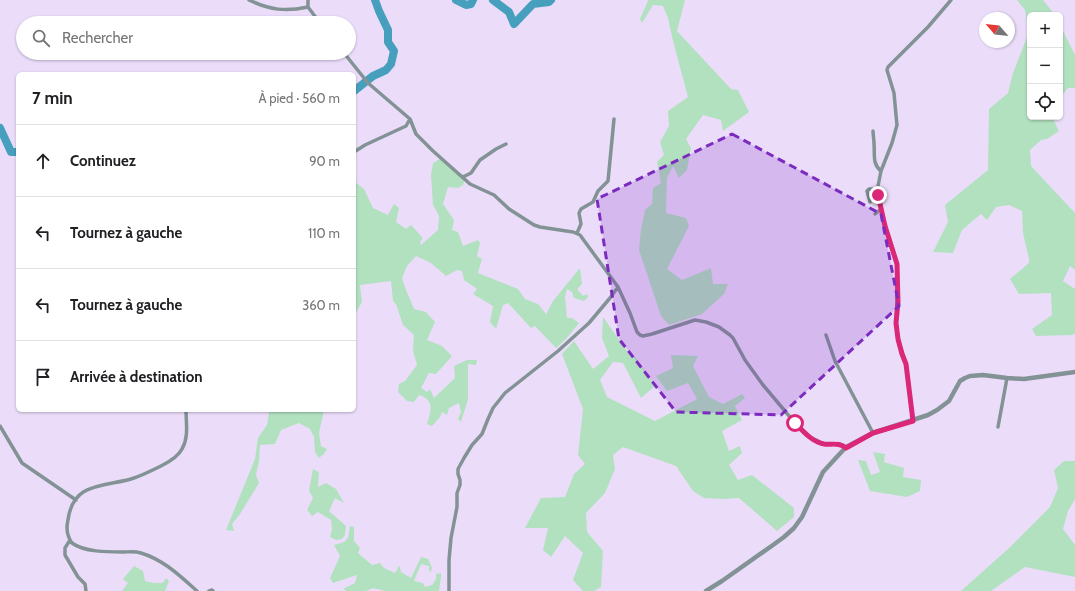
<!DOCTYPE html>
<html lang="fr">
<head>
<meta charset="utf-8">
<style>
  :root { --surface:#fff; --page:#f6f6f6; --text:#202124; --muted:#757577; --line:#e0e0e0 }
  body { margin:0; font-family:Cabin,sans-serif; background:var(--page); color:var(--text) }
  .controls { position:absolute; right:12px; top:12px; display:grid; overflow:hidden; border-radius:6px; box-shadow:0 1px 3px #0004 }
  .controls button { width:36px; height:36px; display:grid; place-items:center; padding:0; border:0; border-bottom:1px solid var(--line); background:var(--surface); color:var(--text); font:20px sans-serif }
  .compass { position:absolute; left:979px; top:12px; width:36px; height:36px; border-radius:50%; background:var(--surface); box-shadow:0 1px 3px #0004; rotate:298deg }
  .stop { position:absolute; width:12px; height:12px; margin:-9px; border:3px solid #db2777; border-radius:50%; background:#fff }
  .stop.end { background:#db2777; border-color:#fff; box-shadow:0 1px 4px #0008 }
  .list { margin:0; padding:0; list-style:none }
  h2 { display:flex; justify-content:space-between; align-items:center; height:52px; margin:0; padding:0 16px; font-size:17px }
  h2 small { font-size:13px; font-weight:400; color:var(--muted) }
  .list li { display:grid; grid-template-columns:26px 1fr auto; gap:12px; align-items:center; box-sizing:border-box; height:72px; padding:0 16px; border-top:1px solid var(--line) }
  .list b { display:block; font-size:15px; white-space:nowrap }
  .list em { font-size:13px; font-style:normal; color:var(--muted) }
  .icon { flex:none; width:22px; height:22px; fill:none; stroke:currentColor; stroke-width:2; stroke-linecap:round; stroke-linejoin:round }
  .map { position:relative; flex:none; width:1075px; height:591px; overflow:hidden }
  .search { position:absolute; background:var(--surface); box-shadow:0 1px 3px #0004; left:16px; top:16px; width:340px; height:44px; display:flex; align-items:center; gap:10px; box-sizing:border-box; padding:0 14px; border-radius:22px; color:var(--muted); font-size:15px }
  .panel { position:absolute; background:var(--surface); box-shadow:0 1px 3px #0004; left:16px; top:72px; width:340px; height:340px; border-radius:6px }
  .map>svg:first-child { display:block }
  .green { fill:#b1e1bf }
  .lines { fill:none; stroke-linecap:round; stroke-linejoin:round }
  .river { stroke:#479fbe; stroke-width:8 }
  .minor { stroke:#829295; stroke-width:3.5 }
  .tertiary { stroke:#829295; stroke-width:4.5 }
  .route { stroke:#db2777; stroke-width:5 }
  .marked { fill:#7b2cbf; fill-opacity:0.2; stroke:#7b2cbf; stroke-width:3; stroke-dasharray:8 5; stroke-linejoin:round }
</style>
</head>
<body>
<div class="map">
<svg width="1075" height="591" viewBox="0 0 1075 591">
  <rect width="100%" height="100%" fill="#ebddfa"/>
  <path class="green" d="M647 0H685L677 31 731 89 738 90 749 112 723 131 721 120 703 115 686 139 691 148 687 170 679 178 673 166 667 178 666 213 686 218 689 226 667 269 682 280 711 268 713 284H728L724 294 702 314 669 325 661 316 639 250 641 229 645 210 652 204 653 188 661 183 657 162 664 155 660 142 669 126 668 111 688 97 673 41 668 18 663 6 653 5 642 23 640 19 648 1Z
    M1017 0H1043L1055 15H1030V117H1052L1059 131 1047 139 1041 140 1030 150 1031 166 1075 213V270L1070 266 1063 281 1075 289V334L1072 335 1036 336 1032 329 1052 315 1051 293 1019 294 1010 279 1029 263V259L1023 233 1022 211 1009 205 996 207 987 220 981 214 962 230 953 253 933 252 948 222 945 205 988 170 989 109 1008 93 1013 73 1029 32 1025 10Z
    M1060 25 1075 55V88H1068L1060 98Z
    M440 159 449 167 466 176 463 185 458 188 448 187 443 204 454 220 452 230 458 232 463 246 478 240 480 243 477 256 482 259 478 273 518 289 525 299 538 304 546 314 553 301 580 268 582 284 577 289 583 296 587 294 588 297 584 301 574 298 572 292 567 289 565 297 567 318H572L579 323 566 339 556 348 535 326 531 328 508 303 503 305 496 329 490 322 493 306 473 294 477 289 464 280 462 271 457 270 446 276 431 263 416 256 407 266 402 278 406 290 414 309 426 312 435 322 427 340 442 346 452 356 436 374 429 373 421 388 427 392 430 389 434 398 455 378 454 366 467 360H477L476 365 468 364V399L461 422 458 419 461 412 459 403 449 408 447 415 442 412 440 417 432 426 427 424C431 412 435 399 419 395L414 402 407 401 398 392 399 384 405 381 417 365 413 351 414 335 403 325 396 304 393 301 391 281 360 285 362 302 354 316V182H355L364 189 373 208 388 215 394 204 399 208 396 222 406 229 411 225 423 238 420 242 421 245 438 230 439 216 433 205 431 175 433 163Z
    M603 317 627 351 636 358 655 386 641 398 623 363 613 362 600 380 607 397 655 421 697 399 688 383 667 391 656 376 673 368 671 355 698 356 693 366 709 397 723 404 742 394 745 398 735 406 742 420 722 431 729 451 740 446 742 453 729 465 738 480 752 475 794 508V517L777 531 739 498 724 499 704 498 693 491 676 466 623 447 613 455 615 469 605 493 586 513 587 532 603 551 601 587 594 591H583L573 580 583 553 565 536 551 557 543 550 548 528H525L541 498 565 497 574 474 585 464 578 455 583 409 562 354 574 341 593 369 609 356 602 338Z
    M270 410H324L319 433 321 446 327 449 324 454 319 458 315 452 314 437 310 429 299 423 281 430 275 444 260 445 259 461 256 475 259 483 240 514 232 524 234 531 226 530 255 459 258 438 267 425 269 413Z
    M873 452 885 454 884 462 904 468 903 477 921 480 920 491 907 497 870 491 858 460 866 461 871 475 880 472Z
    M1064 461H1075V499L1068 511 1063 529 1075 545V577L1025 567 991 591H961L1008 549 1050 507 1058 488 1054 470Z
    M313 469 319 472 318 487 326 483 336 489 344 503 335 498 329 511 346 526 345 535 342 539 336 540 330 537 332 529 331 520 318 512 312 516 307 510 313 498 309 491Z
    M350 526 354 527V541L360 548 358 553 372 565 380 563 384 568 395 573 399 566 400 567 401 572 411 578 421 557 428 559 432 568 430 573 429 569V566L421 564 414 581 423 583 425 587 432 585 436 579V574L441 573V577L439 591H385L373 588 366 591H347L343 589 355 583 357 575 333 583 330 578 340 556 334 545 344 542 348 538Z
    M134 566 143 571 145 581 154 583H163L166 578 169 581 165 591H122L128 583 123 579Z"/>
  <g class="lines">
    <path class="river" d="M456 0 466 5 471 4 473 0
      M493 0 509 12 514 24 533 4 549 2 551 0
      M354 91 373 76 386 70 391 64 394 51 388 42V30L379 11 375 0
      M0 128 11 152H18"/>
    <path class="minor" d="M249 0C270 10 285 12 308 7L320 23
      M308 7V0
      M344 53 368 83 410 119 416 134 433 151 470 184 494 195 509 209 534 225 540 227 573 232 580 235 618 287 630 313 637 332 640 335 643 336 652 334 695 320 706 322 719 327 730 335 733 338 745 360 763 385 795 423 808 436 824 444H840L846 447
      M873 131C873 135 874 139 874 144 875 154 872 164 881 171
      M354 152 365 145 406 126 410 119
      M463 177 471 173 480 160 496 149 506 144
      M870 202 867 191 869 189H872L878 195
      M875 214 881 209
      M577 233 581 224 579 213 581 209 593 202 598 191 608 181 614 119
      M826 335 835 361 873 433
      M186 410C186 423 189 437 182 449 178 457 169 462 161 466 151 471 141 476 131 479 103 487 73 482 68 520 66 528 67 536 72 543 84 552 107 552 123 552 129 552 135 551 141 553 164 560 180 576 197 591
      M913 421 906 364 898 339 896 323 897 302V264L885 226 878 193V186L881 171 892 143 897 125 896 115 894 93 887 70 888 67 928 27 951 0
      M0 426 22 463 76 500
      M998 427 1007 378
      M70 540 65 548V555L78 577 85 584 86 591
      M209 591 212 590 213 591
      M449 591V560L451 538 457 507V493L460 485V480L458 474V469L464 458 472 445 482 434 488 419 493 408 505 393 558 351 589 323 610 298 618 287"/>
    <path class="tertiary" d="M706 591 722 581 773 545 784 537 794 528 802 517 823 472 846 447 873 433 928 415 937 410 949 401 960 381 965 378 970 376 983 375 1007 378 1024 379 1075 372"/>
  </g>
  <g class="lines">
    <path class="route" d="M795 423C803 431 812 442 824 444 832 445 839 442 846 448L873 433 913 421 906 364 902 354 898 339 896 323 898 302 897 264 885 226 878 195"/>
  </g>
  <path class="marked" d="M732 134 881 214 899 306 781 415 676 412 619 339 597 199Z"/>
</svg>
<div class="controls">
<button>+</button>
<button>−</button>
<button><svg class="icon" aria-label="locate" viewBox="0 0 24 24"><circle cx="12" cy="12" r="6"/><path d="M12 2v4M12 18v4M2 12h4M18 12h4"/></svg></button>
</div>
<svg class="compass" viewBox="-18 -18 36 36"><path d="M0-13l5 13h-10z" fill="#e53935"/><path d="M0 13l5-13h-10z" fill="#757577"/></svg>
<div class="stop" style="left:795px;top:423px"></div>
<div class="stop end" style="left:878px;top:195px"></div>
<div class="search"><svg class="icon" aria-label="search" viewBox="0 0 24 24"><circle cx="10" cy="10" r="6"/><path d="M15 15l6 6"/></svg>Rechercher</div>
<section class="panel">
<h2>7 min<small>À pied · 560 m</small></h2>
<ul class="list">
<li><svg class="icon" aria-label="ahead" viewBox="0 0 24 24"><path d="M12 20V5M6 11l6-6 6 6"/></svg><div><b>Continuez</b></div><em>90 m</em></li>
<li><svg class="icon" aria-label="left" viewBox="0 0 24 24"><path d="M17 20v-9H6M10 6l-5 5 5 5"/></svg><div><b>Tournez à gauche</b></div><em>110 m</em></li>
<li><svg class="icon" aria-label="left" viewBox="0 0 24 24"><path d="M17 20v-9H6M10 6l-5 5 5 5"/></svg><div><b>Tournez à gauche</b></div><em>360 m</em></li>
<li><svg class="icon" aria-label="arrive" viewBox="0 0 24 24"><path d="M6 21V4h12l-3 4 3 4H6"/></svg><div><b>Arrivée à destination</b></div></li>
</ul>
</section>
</div>
</body>
</html>
